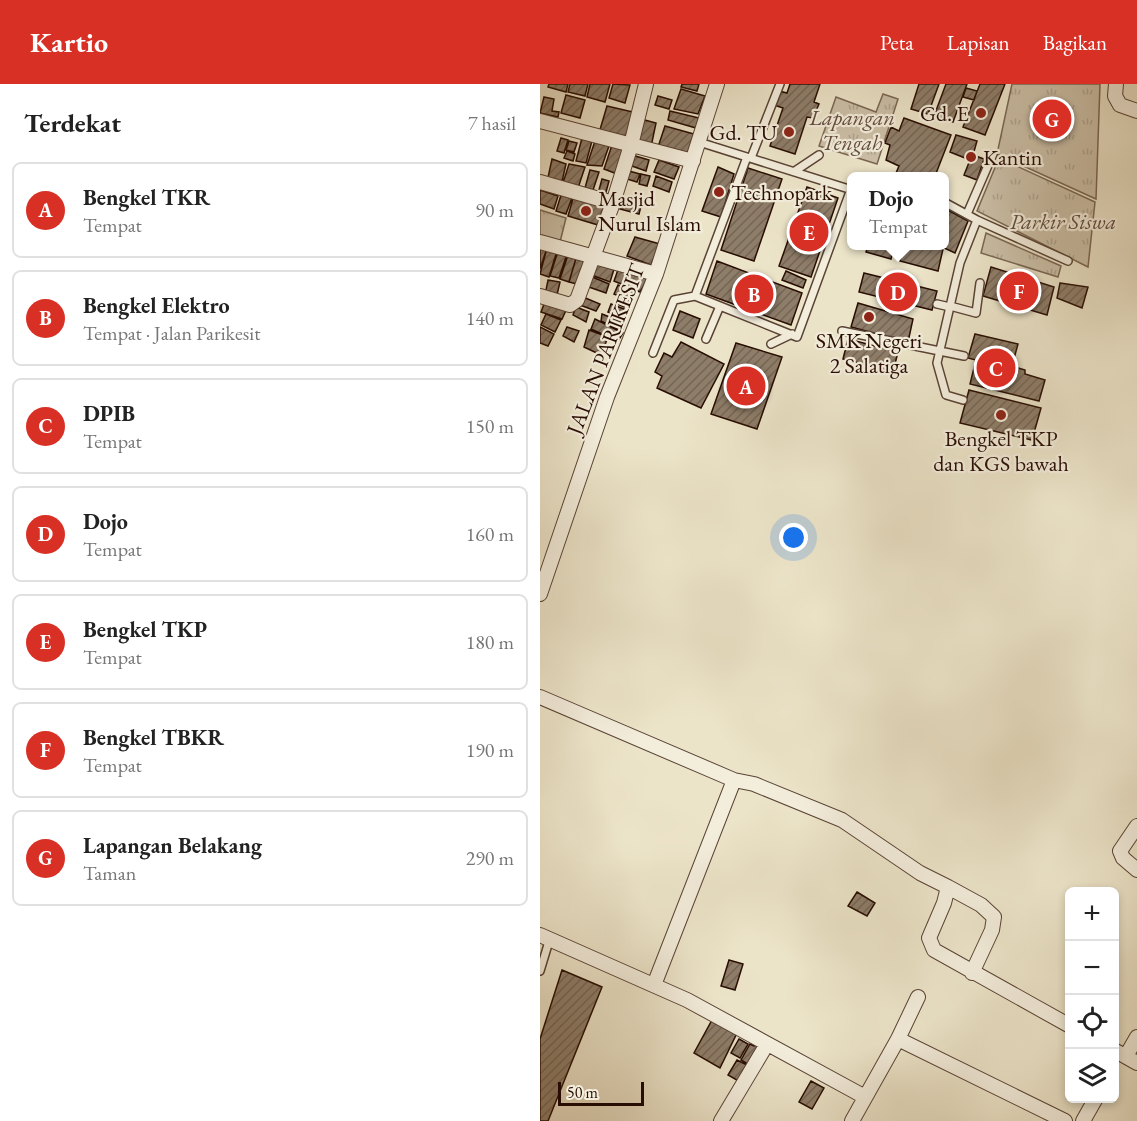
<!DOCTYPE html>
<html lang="id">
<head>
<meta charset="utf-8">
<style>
  :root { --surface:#fff; --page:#f2f2f2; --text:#222; --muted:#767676; --line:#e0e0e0; --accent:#d93025 }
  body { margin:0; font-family:"EB Garamond",serif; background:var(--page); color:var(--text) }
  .controls { position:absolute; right:18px; bottom:18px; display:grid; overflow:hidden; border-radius:9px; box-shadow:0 3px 9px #0003 }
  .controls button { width:54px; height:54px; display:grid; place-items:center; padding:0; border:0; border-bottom:2px solid var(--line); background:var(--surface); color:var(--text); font:30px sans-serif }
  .scale { position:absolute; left:18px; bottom:15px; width:86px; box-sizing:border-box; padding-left:6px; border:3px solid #280d02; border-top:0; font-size:16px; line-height:21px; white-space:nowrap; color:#280d02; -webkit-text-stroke:4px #f3eddc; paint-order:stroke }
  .you { position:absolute; left:254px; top:454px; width:21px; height:21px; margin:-15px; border:4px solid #fff; border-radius:50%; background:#1a73e8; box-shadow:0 0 0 9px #1a73e833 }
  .badge { display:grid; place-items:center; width:39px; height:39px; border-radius:50%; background:var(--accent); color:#fff; font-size:20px; font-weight:700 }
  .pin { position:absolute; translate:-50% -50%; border:3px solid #fff; box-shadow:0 2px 6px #0006 }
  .popup { position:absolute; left:307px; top:88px; width:102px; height:78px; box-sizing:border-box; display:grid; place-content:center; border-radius:9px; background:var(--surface); filter:drop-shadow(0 2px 4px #0005); font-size:20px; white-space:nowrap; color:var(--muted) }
  .popup b { font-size:22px; color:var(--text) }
  .popup::after { content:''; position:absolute; left:50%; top:100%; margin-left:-12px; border:12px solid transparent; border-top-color:var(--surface) }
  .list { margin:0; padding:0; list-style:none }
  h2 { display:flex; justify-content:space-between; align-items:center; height:78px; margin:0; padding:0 24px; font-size:26px }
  h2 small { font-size:20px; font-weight:400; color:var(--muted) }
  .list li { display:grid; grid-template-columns:39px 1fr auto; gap:18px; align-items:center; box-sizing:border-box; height:96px; margin:0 12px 12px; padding:0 12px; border:2px solid var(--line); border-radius:9px }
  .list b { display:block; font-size:22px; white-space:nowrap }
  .list p { margin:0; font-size:20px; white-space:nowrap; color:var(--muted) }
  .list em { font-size:20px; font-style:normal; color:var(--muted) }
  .icon { flex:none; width:33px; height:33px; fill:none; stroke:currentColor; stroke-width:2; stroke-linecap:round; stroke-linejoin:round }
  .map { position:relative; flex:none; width:597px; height:1037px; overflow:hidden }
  header { display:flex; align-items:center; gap:36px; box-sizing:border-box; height:84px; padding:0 30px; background:var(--accent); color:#fff }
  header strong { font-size:28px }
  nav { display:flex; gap:33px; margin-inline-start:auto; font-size:21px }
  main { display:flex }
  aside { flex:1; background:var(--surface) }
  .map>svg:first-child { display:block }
  .grass { fill:url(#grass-tufts); stroke:#7a6654; stroke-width:1.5 }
  .building { fill:url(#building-hatch); stroke:#280d02; stroke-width:1.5 }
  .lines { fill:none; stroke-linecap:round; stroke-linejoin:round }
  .service-casing { stroke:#594334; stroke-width:10 }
  .minor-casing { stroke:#594334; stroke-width:16 }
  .service { stroke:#f3eddc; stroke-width:7 }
  .minor { stroke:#f3eddc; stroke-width:14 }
  .poi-dot { fill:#8f2418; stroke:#f3eddc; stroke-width:2 }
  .labels { text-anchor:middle; stroke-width:4.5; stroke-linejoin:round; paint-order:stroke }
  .poi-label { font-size:22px; fill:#280d02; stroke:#f3eddc; text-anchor:start }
  .park-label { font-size:22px; font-style:italic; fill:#614b3c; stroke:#f3eddc }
  .street-label { font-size:22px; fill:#280d02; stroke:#f3eddc }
</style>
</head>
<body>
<header>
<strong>Kartio</strong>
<nav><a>Peta</a><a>Lapisan</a><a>Bagikan</a></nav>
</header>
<main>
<aside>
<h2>Terdekat<small>7 hasil</small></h2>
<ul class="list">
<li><span class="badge">A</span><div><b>Bengkel TKR</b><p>Tempat</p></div><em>90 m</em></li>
<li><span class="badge">B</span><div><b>Bengkel Elektro</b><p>Tempat · Jalan Parikesit</p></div><em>140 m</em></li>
<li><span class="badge">C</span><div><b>DPIB</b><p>Tempat</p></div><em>150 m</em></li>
<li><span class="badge">D</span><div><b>Dojo</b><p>Tempat</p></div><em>160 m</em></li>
<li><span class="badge">E</span><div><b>Bengkel TKP</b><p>Tempat</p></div><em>180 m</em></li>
<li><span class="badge">F</span><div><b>Bengkel TBKR</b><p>Tempat</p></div><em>190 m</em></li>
<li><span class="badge">G</span><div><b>Lapangan Belakang</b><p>Taman</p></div><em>290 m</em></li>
</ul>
</aside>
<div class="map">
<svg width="597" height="1037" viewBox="0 0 597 1037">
  <defs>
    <pattern id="grass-tufts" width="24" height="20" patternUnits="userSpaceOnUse" patternTransform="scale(1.5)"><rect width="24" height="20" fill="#cbbfa7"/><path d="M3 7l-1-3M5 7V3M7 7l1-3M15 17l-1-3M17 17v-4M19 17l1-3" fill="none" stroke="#aea38e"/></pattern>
    <pattern id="building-hatch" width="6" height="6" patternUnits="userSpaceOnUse" patternTransform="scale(1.5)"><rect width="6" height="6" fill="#8e7d69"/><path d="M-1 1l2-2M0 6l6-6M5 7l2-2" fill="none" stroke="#746554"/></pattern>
  </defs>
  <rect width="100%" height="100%" fill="#ece4c9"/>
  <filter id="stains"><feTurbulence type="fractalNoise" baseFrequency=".00333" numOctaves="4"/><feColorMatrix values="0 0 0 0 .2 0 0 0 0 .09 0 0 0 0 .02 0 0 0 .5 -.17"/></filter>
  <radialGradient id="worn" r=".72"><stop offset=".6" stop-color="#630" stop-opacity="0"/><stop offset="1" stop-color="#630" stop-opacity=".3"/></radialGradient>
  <path class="grass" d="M472 0H560L556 115 457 70Z
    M343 10 358 15 337 80 279 62 296 13 336 28Z
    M459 74 555 118 548 183 437 127Z
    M0 126 26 134 20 158 0 153Z
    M446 149 521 182 518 193 441 169Z"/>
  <path class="building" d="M9 0H28L26 8 8 3Z
    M30 0H48L45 12 28 8Z
    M50 0H70L65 18 47 13Z
    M73 0 90 1 85 19 69 14Z
    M142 0H159L157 7 141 3Z
    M250 0H280L274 18 279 20 273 34 267 33 255 70 230 62 243 24 234 21 239 7 247 9Z
    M379 0H399L388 30 371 25Z
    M406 0H427L413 38 394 32Z
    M440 0H465L445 51 423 43Z
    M426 4 437 7 434 16 423 13Z
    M141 5 165 12 158 30 134 25Z
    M26 11 45 16 40 34 21 29Z
    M118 12 132 16 129 25 115 21Z
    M4 13 14 15 12 27 19 28 18 33 0 29Z
    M67 22 93 28 86 56 59 49Z
    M130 27 159 34 156 44 128 36Z
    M364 34 411 51 395 92H366L356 89 359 82 346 76 350 61 345 59 351 43 359 47Z
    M101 35 116 39 111 63 96 58Z
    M125 42 154 50 149 71 118 63Z
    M416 51 437 57 433 71 444 75 437 96 424 91 430 76 410 68Z
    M21 54 28 56 24 69 17 67Z
    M42 54 52 57 46 79 36 77Z
    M29 57 37 59 34 68 26 66Z
    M55 57 69 62 62 82 47 81Z
    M72 61 84 67 77 90 64 85Z
    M27 67 35 70 33 77 24 74Z
    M92 71 109 76 106 87 89 81Z
    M12 75 26 80 21 102 7 98Z
    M119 76 139 83 134 95 114 88Z
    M29 80 45 83 37 107 22 102Z
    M178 83 194 90 181 133 162 127Z
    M208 84 242 95 214 177 181 166Z
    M50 86 59 88 53 106 45 104Z
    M89 87 100 90 97 98 87 95Z
    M101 90 110 92 107 102 99 100Z
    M116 92 132 98 129 108 113 102Z
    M62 95 69 97 66 108 59 106Z
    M267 103 298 114 271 193 239 182Z
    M0 106 18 112 14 125 0 120Z
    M22 108 33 111 26 130 16 127Z
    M34 111 64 122 58 141 28 132Z
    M83 113 102 118 99 130 80 125Z
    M404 124 428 137 415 169 400 162H404Z
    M95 153 120 160 111 181 87 172Z
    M0 162 7 164 0 185Z
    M328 162H354L351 175 326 168Z
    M364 162H388L403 165 398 187 360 177Z
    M7 164 17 167 9 193 0 190Z
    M18 167 27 170 19 194 10 192Z
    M29 168 37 171 29 198 20 195Z
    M37 171 47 174 37 200 29 198Z
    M54 177 75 182 70 198 49 190Z
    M177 177 262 209 251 241 166 210Z
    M79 183 109 193 100 208 74 197Z
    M451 183 514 203 507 231 443 212Z
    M246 187 266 196 263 204 242 196Z
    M324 189 397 207 392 226 319 208Z
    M50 192 69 200 66 209 46 202Z
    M8 196 20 198 16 215 5 211Z
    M520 199 548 203 542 224 517 214Z
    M78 201 95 209 91 218 87 216 84 223 75 219 79 212 74 210Z
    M43 213 60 220 56 227 40 221Z
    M6 215 28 222 22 235 1 228Z
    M318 219 373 235 368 258 311 243Z
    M71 220 84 225 81 233 68 228Z
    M36 223 49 228 46 238 33 231Z
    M140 227 160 235 153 254 133 246Z
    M6 230 21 236 15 248 1 241Z
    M62 230 85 239 82 247 61 237Z
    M55 235 83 249 78 257 51 245Z
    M0 243 14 250 8 262 0 259Z
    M27 243 39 247 34 258 23 252Z
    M49 246 68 253 61 271 44 263Z
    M435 250 478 260 472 282 485 286V290L505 296 499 317 430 300 436 276 428 274Z
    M308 255 358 268 353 288 303 275Z
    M141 258 184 280 161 324 117 304 122 292 115 288 124 269 132 273Z
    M196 259 242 273 217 345 171 330Z
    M429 306 501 324 492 356 420 339Z
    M317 808 335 819 327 832 308 822Z
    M189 876 203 880 195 906 181 902Z
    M22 886 62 903 8 1037H0V955Z
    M172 936 197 949 180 984 154 969Z
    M199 955 208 960 200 974 191 969Z
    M216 957 224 962 211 982 201 976 210 960 214 962Z
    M197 976 211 983 202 999 188 991Z
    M271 997 284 1004 272 1025 259 1018Z"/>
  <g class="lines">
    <defs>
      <path id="service" d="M159 58 312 106
        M207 73 155 212 257 253 311 105
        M211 74 240 0
        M255 87 279 71
        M404 118 437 136 420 179 397 279 406 311 423 316
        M427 130 453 70
        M437 136 528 177
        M397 220 410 223
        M410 222 436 229 440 199
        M302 247 424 272
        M166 255 180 222
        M231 260 252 250
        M113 269 134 216 155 212
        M0 887 10 854"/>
      <path id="minor" d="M576 0 575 12 580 21 597 27
        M0 37 153 77
        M0 98 73 119
        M0 158 116 190
        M0 212 30 221 37 216 73 119 91 61 106 0
        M0 510 67 313 116 190 177 0
        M0 613 194 696 214 700 302 736 380 789 408 803 404 819 389 854 394 866 530 942
        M597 742 580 767 583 774 597 786
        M408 803 441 821 454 833 452 846 432 889
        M0 851 147 916 325 1013
        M114 901 194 696
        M358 955 525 1037
        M574 966 597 979
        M586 972 597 953
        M181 1037 227 960
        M312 1037 358 955 378 913
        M543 1037 556 1014"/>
    </defs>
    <use href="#service" class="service-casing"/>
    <use href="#minor" class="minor-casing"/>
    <use href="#service" class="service"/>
    <use href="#minor" class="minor"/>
  </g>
  <g class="poi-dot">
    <circle cx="441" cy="29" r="6"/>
    <circle cx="249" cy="48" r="6"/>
    <circle cx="431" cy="73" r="6"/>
    <circle cx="179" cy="108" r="6"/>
    <circle cx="46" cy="127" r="6"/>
    <circle cx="329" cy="233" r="6"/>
    <circle cx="461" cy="331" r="6"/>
  </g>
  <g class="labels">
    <g class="poi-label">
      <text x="429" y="37" text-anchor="end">Gd. E</text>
      <text x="237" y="56" text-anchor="end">Gd. TU</text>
      <text x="443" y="81">Kantin</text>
      <text x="191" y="116">Technopark</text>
      <text x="58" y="122">Masjid<tspan x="58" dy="25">Nurul Islam</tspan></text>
      <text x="329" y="264" text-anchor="middle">SMK Negeri<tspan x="329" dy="25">2 Salatiga</tspan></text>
      <text x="461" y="362" text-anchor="middle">Bengkel TKP<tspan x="461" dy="25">dan KGS bawah</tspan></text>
    </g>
    <g class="park-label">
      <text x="312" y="41">Lapangan<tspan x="312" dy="25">Tengah</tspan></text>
      <text x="523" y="145">Parkir Siswa</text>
    </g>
    <g class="street-label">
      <text transform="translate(65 265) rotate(-69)" y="8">JALAN PARIKESIT</text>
    </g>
  </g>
  <rect width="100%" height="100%" filter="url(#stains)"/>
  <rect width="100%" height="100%" fill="url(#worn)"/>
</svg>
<div class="controls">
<button>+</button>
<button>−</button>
<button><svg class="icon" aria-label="locate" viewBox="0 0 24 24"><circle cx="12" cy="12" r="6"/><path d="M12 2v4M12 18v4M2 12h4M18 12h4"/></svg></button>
<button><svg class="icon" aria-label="layers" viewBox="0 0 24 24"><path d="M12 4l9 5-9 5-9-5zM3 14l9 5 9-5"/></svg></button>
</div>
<div class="scale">50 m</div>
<div class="you"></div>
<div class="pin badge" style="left:206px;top:302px">A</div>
<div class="pin badge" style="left:214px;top:210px">B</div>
<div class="pin badge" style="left:456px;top:284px">C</div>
<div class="pin badge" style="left:358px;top:208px">D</div>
<div class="popup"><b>Dojo</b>Tempat</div>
<div class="pin badge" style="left:269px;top:148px">E</div>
<div class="pin badge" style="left:479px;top:207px">F</div>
<div class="pin badge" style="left:512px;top:35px">G</div>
</div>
</main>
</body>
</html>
